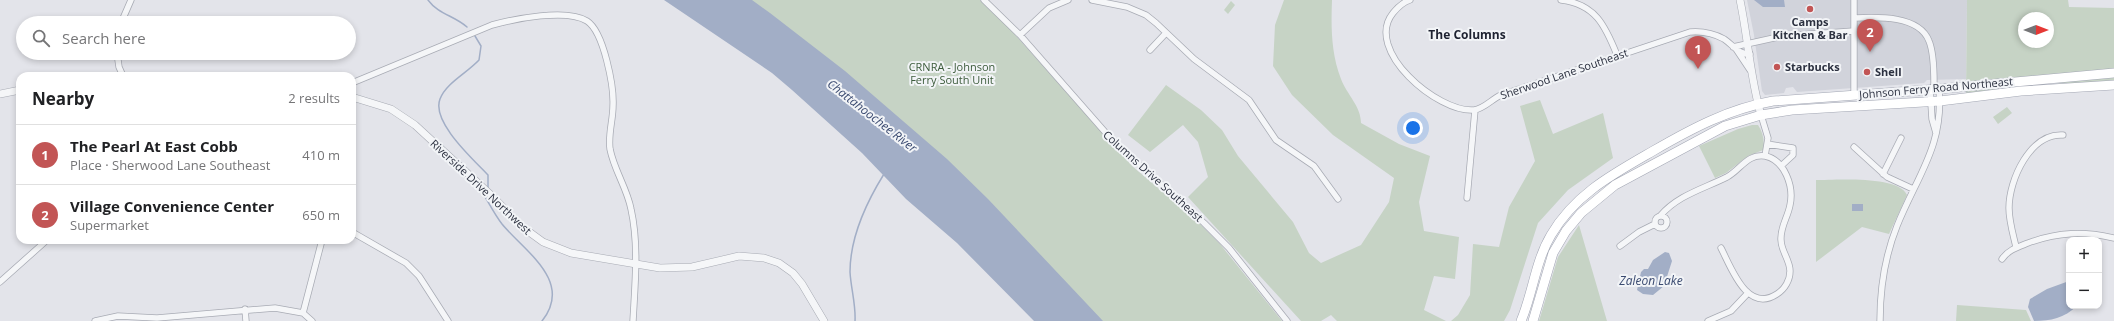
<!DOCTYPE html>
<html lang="en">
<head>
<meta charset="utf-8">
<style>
  :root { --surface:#fff; --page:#f6f6f6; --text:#202124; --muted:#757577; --line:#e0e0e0; --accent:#c25555 }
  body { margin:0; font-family:"Open Sans",sans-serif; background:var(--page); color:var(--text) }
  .controls { position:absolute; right:12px; bottom:12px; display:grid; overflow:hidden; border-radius:8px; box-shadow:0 2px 6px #0003 }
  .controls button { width:36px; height:36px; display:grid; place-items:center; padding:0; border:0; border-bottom:1px solid var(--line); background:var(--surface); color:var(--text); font:20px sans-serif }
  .compass { position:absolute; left:2018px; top:12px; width:36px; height:36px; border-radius:50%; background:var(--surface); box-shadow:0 2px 6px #0003; rotate:90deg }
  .you { position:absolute; left:1413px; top:128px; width:14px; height:14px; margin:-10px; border:3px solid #fff; border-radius:50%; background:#1a73e8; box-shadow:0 0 0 6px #1a73e833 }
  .badge { display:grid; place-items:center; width:26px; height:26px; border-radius:50%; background:var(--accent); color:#fff; font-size:13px; font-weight:700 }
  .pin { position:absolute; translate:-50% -33px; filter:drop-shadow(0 1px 2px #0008) }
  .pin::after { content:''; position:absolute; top:21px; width:14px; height:12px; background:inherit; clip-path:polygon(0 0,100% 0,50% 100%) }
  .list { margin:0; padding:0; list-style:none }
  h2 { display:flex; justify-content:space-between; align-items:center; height:52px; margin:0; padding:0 16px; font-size:17px }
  h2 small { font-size:13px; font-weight:400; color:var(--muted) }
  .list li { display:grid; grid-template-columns:26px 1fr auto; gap:12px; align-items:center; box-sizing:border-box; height:60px; padding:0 16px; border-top:1px solid var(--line) }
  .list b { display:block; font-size:15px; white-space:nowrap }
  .list p { margin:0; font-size:13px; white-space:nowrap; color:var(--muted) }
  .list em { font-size:13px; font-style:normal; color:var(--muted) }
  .icon { flex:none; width:22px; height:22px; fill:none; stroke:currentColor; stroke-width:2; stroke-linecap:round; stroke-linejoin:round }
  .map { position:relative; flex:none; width:2114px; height:321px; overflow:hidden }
  .search { position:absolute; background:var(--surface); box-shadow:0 2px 6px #0003; left:16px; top:16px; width:340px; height:44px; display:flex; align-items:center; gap:10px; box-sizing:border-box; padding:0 14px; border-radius:22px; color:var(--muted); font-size:15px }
  .panel { position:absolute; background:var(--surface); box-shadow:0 2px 6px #0003; left:16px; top:72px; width:340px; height:172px; border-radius:12px }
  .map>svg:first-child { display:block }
  .built { fill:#d1d3db }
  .green { fill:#c6d3c5; fill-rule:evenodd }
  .water { fill:#a2aec6 }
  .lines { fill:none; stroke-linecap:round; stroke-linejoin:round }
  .stream { stroke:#a2aec6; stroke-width:1.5 }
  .minor-casing { stroke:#a8abb4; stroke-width:7 }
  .tertiary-casing { stroke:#a8abb4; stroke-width:8 }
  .primary-casing { stroke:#a3a7b4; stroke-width:10 }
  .minor { stroke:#f5f6f8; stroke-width:5.5 }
  .tertiary { stroke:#f5f6f8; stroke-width:7 }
  .primary { stroke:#fff; stroke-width:9 }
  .poi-dot { fill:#c25555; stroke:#f2f4f7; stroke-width:1.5 }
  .labels { text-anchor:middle; stroke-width:4; stroke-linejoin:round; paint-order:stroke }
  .poi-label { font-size:11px; font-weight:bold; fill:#2c3140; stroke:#f2f4f7; text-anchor:start }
  .park-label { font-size:11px; fill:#3c5b3b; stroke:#f2f4f7 }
  .street-label { font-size:11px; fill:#2c3140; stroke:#f2f4f7 }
  .neighbourhood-label { font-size:12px; font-weight:bold; fill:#1e2231; stroke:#f2f4f7 }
  .water-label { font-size:12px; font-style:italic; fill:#3a4a70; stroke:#f2f4f7 }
</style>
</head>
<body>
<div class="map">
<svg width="2114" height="321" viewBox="0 0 2114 321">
  <rect width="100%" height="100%" fill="#e3e4ea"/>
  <path class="built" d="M1747 0H1967L1966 79 1927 80 1924 83 1797 92 1793 87 1786 88 1784 93 1765 95 1762 91 1754 35Z"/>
  <path class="green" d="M734 0H980L1002 20 1132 166 1195 219 1220 244 1282 321H1091Z
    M1284 0H1332C1331 27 1331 53 1341 79 1347 95 1361 106 1361 123L1399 144 1430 156 1419 202 1424 231 1459 237 1455 279 1434 276 1424 310 1446 321H1337L1331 315 1321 321H1301L1188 197 1208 177 1198 142 1183 125 1150 152 1128 135 1166 85 1201 110 1222 130 1238 156 1293 222 1309 253 1321 263 1361 245 1389 202 1394 178 1333 135 1292 95 1273 66 1275 25Z
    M1967 0H2068L2069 7 2114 8V87L2053 83 1966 95ZM2024 18H2048V42H2024Z
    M1231 1 1235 5 1228 14 1224 10Z
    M1540 100 1553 134 1603 113 1613 158 1568 190 1538 223 1510 310 1504 321H1451L1458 315 1470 295 1473 244 1499 247 1509 207 1535 161 1520 106Z
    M2007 107 2012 113 1998 124 1993 117Z
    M1752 125H1758C1763 132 1765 142 1763 150L1748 156 1726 173 1715 178 1699 146 1738 129Z
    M1816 180C1834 180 1899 175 1907 195L1889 234 1862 227 1816 262Z
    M1579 225 1607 321H1539L1558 257Z
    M1957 305 2026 310 2031 321H1956Z"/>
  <path class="water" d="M664 0H752L770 13 845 71 947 159 988 199 1103 321H1034L957 243 906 199 862 153 792 90 772 73Z
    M1754 0H1784L1785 7H1763Z
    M1852 204H1863V211H1852Z
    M1665 252 1669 253 1672 261 1664 286 1653 295 1643 294 1637 290 1641 272 1644 269H1648L1653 260Z
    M2069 281V306H2077C2064 318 2051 321 2034 321L2028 307 2030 299 2047 289Z"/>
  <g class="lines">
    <path class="stream" d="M428 0C438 14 455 16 467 27
      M475 36 481 46 479 60C467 73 446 83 440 99 431 122 474 160 488 175V188
      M485 193 484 195C490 205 495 215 502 224 524 251 574 281 542 321
      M855 321C856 305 851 289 850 272 850 238 866 203 884 174"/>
    <defs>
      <path id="minor" d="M984 0 1020 35 1113 141 1204 223 1229 248 1287 321
        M1092 0 1127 7 1146 15 1156 23 1194 59 1249 100 1276 140 1314 166 1338 199
        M1410 0C1403 2 1398 7 1393 13 1363 50 1438 113 1474 110 1484 109 1492 99 1501 95L1690 32C1702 31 1713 33 1724 39 1733 45 1739 55 1750 54
        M1561 0C1595 4 1605 25 1617 55
        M1855 18C1877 17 1919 15 1929 41 1934 53 1934 71 1934 84
        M121 23 131 0
        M1020 35 1049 8 1068 0
        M1733 47 1783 36 1854 31
        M1736 49 1750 70
        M1150 50 1166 33
        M117 53 119 67 123 76
        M352 83 492 25C514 19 567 8 587 21 604 32 614 87 613 106 613 120 608 134 610 149 614 170 627 188 631 209 639 245 635 284 633 321
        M1930 88 1932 119 1936 133
        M1854 95V0
        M1761 115 1768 138 1765 156
        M1767 144 1793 148V155L1781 166
        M1854 147 1887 177 1913 189
        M1883 174 1901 138
        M1467 198 1475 110
        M1655 222a6 6 0 1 1 12 0a6 6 0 1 1-12 0Z
        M1660 216C1678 195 1703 189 1727 177 1740 170 1748 153 1765 156 1785 160 1794 187 1790 205 1788 217 1780 227 1781 240 1781 251 1790 260 1790 271 1790 280 1785 289 1777 294 1747 314 1731 267 1721 248
        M352 232 406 263 419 276 448 321
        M1620 246 1639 232 1655 224
        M2016 247C2013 234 2009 221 2009 208 2009 180 2030 133 2063 135
        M2002 259C2008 250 2018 247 2028 243 2058 232 2083 231 2114 238
        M0 282 47 240
        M245 309 246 321
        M303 313 322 240
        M95 321 118 316 157 318 275 308 303 313 312 321
        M1708 321 1731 311 1748 293
        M1880 321C1880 288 1885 256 1897 226 1917 176 1944 146 1939 89L1934 84"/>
      <path id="tertiary" d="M1740 0C1748 38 1750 77 1761 115
        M0 94 20 90
        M352 97 391 109 415 125 492 196 521 226 543 242 571 253 660 268 692 267 739 256 764 258 779 263 793 273 802 284 824 321"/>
      <path id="primary" d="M1521 321C1533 293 1535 262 1551 235 1575 194 1613 174 1653 151 1691 129 1728 109 1773 101L1939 89 2114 73
        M1533 321 1553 253 1566 231 1581 213 1615 185 1725 126 1761 115 1792 110 1940 101 2021 91 2114 85"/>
    </defs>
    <use href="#minor" class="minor-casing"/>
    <use href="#tertiary" class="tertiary-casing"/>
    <use href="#primary" class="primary-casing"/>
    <use href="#minor" class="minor"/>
    <use href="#tertiary" class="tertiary"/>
    <use href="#primary" class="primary"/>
  </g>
  <g class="poi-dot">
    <circle cx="1810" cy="9" r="4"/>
    <circle cx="1777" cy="67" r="4"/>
    <circle cx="1867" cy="72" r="4"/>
  </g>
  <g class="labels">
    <g class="poi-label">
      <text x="1810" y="26" text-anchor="middle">Camps<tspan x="1810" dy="13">Kitchen &amp; Bar</tspan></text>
      <text x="1785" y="71">Starbucks</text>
      <text x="1875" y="76">Shell</text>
    </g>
    <g class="park-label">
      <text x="952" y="71">CRNRA - Johnson<tspan x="952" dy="13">Ferry South Unit</tspan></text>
    </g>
    <g class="street-label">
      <text transform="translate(1564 74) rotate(-19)" y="4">Sherwood Lane Southeast</text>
      <text transform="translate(1936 88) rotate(-5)" y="4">Johnson Ferry Road Northeast</text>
      <text transform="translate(1153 176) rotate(42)" y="4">Columns Drive Southeast</text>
      <text transform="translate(481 187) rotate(43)" y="4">Riverside Drive Northwest</text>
    </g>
    <g class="neighbourhood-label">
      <text x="1467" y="39">The Columns</text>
    </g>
    <g class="water-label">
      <text transform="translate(872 116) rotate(38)" y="4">Chattahoochee River</text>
      <text x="1651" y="285">Zaleon Lake</text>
    </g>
  </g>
</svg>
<div class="controls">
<button>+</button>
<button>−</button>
</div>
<svg class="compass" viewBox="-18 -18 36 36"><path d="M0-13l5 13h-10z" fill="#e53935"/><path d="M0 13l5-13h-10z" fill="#757577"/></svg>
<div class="you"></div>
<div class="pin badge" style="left:1698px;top:69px">1</div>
<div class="pin badge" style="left:1870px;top:52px">2</div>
<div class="search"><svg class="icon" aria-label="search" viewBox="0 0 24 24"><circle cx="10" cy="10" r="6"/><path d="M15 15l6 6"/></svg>Search here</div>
<section class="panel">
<h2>Nearby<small>2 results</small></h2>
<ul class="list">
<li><span class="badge">1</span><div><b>The Pearl At East Cobb</b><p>Place · Sherwood Lane Southeast</p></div><em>410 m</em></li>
<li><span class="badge">2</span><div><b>Village Convenience Center</b><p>Supermarket</p></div><em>650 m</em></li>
</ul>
</section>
</div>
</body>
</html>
